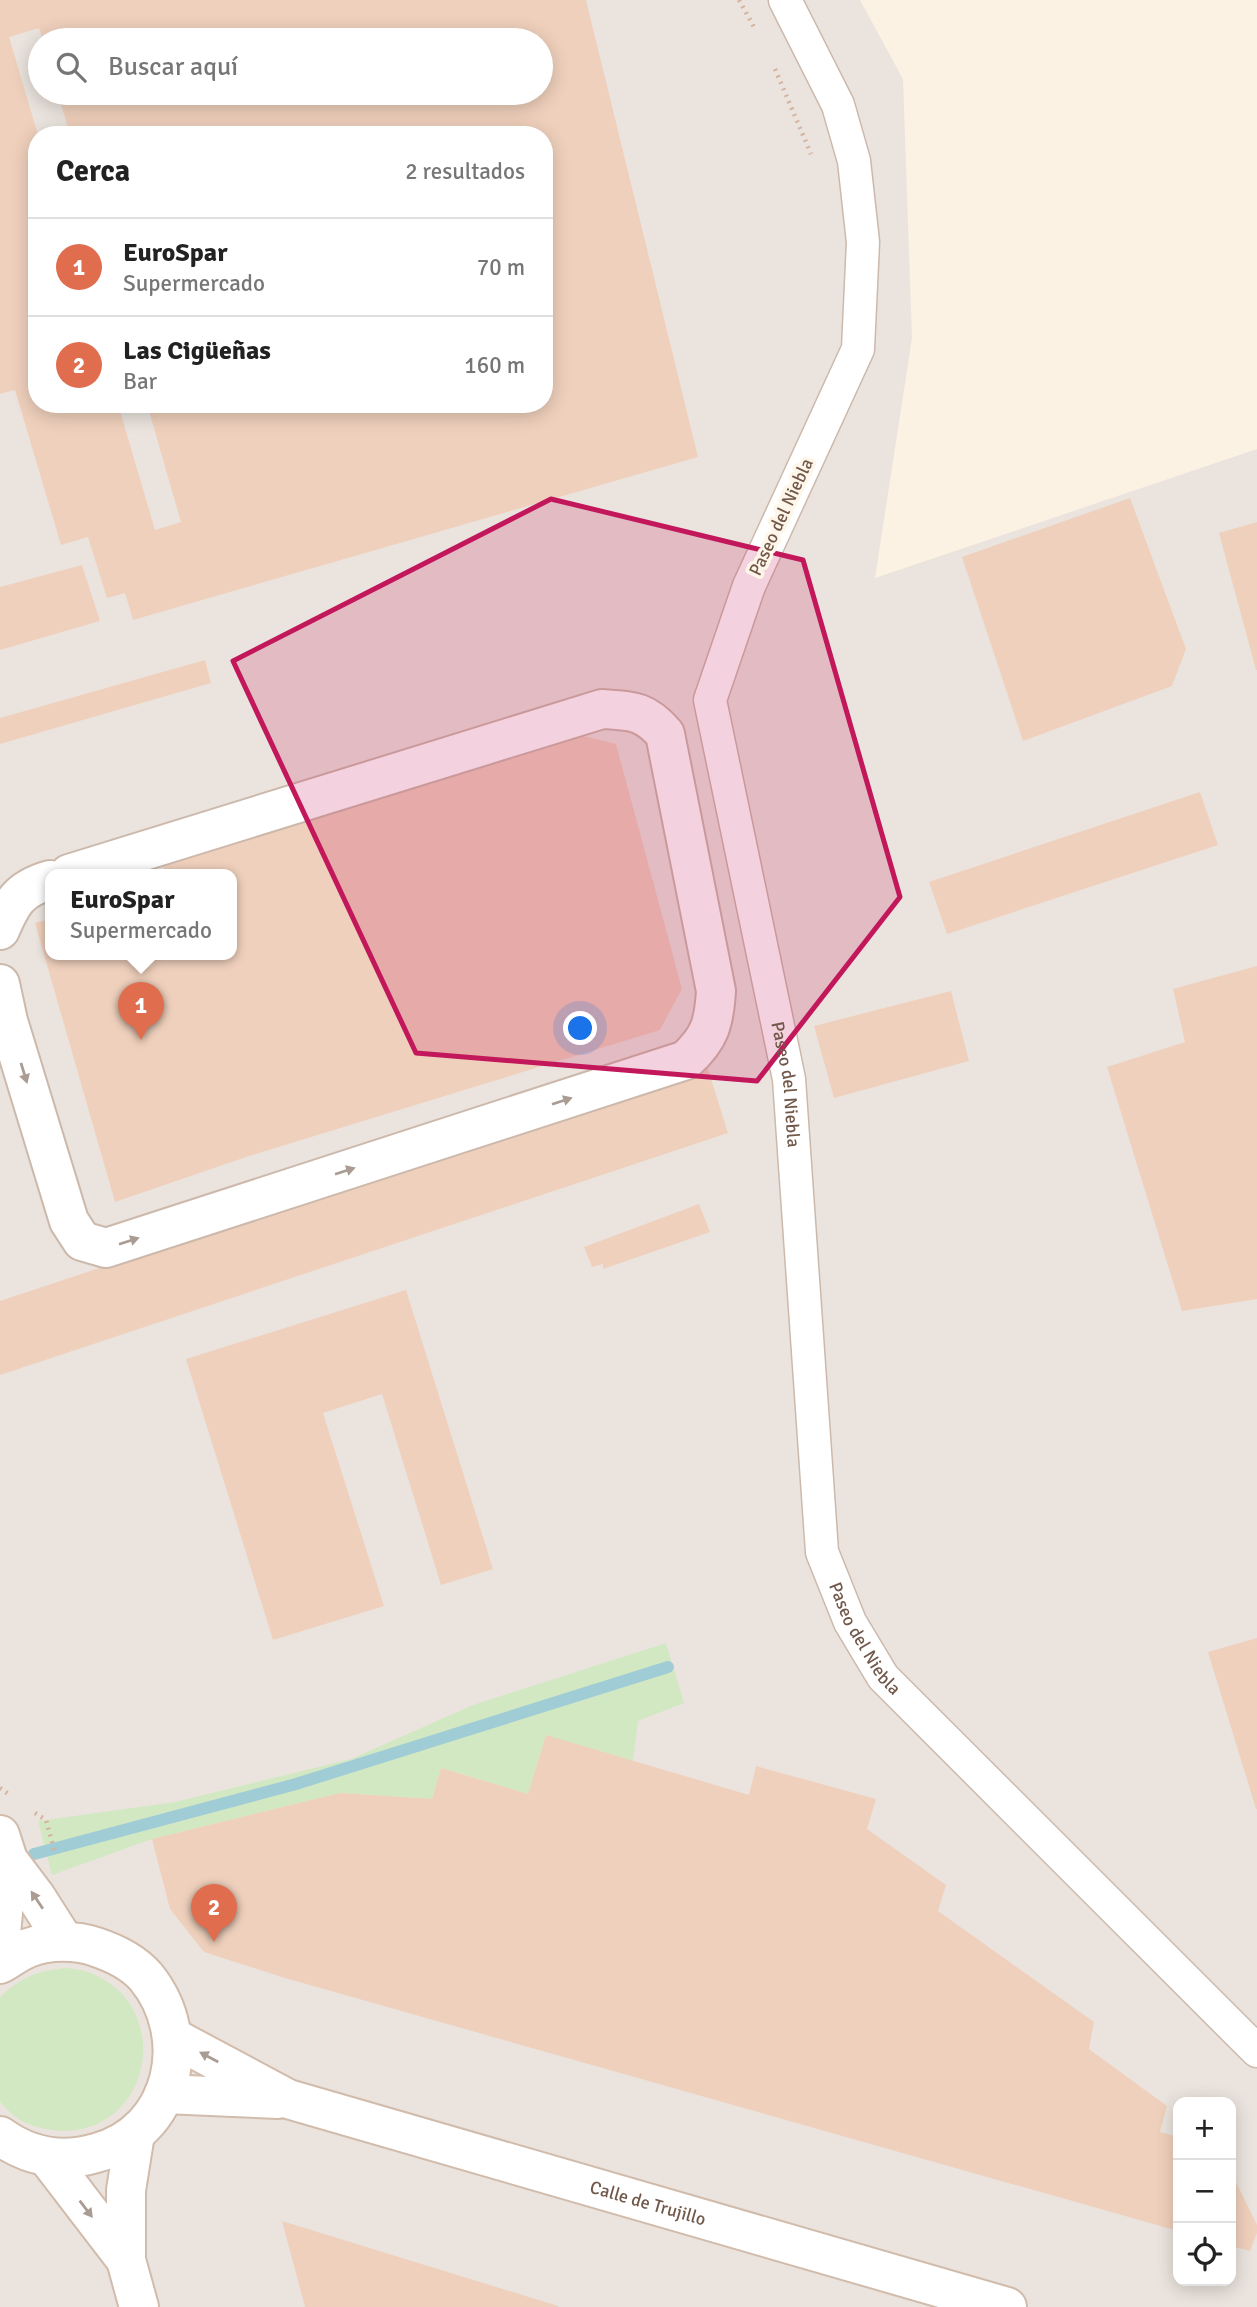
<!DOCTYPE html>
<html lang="es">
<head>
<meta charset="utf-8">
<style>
  :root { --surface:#fff; --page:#f2f2f2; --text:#222; --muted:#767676; --line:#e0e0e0; --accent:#e06d4e }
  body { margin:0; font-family:Signika,sans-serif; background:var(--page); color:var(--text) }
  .controls { position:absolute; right:21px; bottom:21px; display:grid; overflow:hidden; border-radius:14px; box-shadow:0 4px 18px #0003 }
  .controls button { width:63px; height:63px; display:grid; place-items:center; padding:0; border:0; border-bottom:2px solid var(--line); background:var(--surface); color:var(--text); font:35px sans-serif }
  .you { position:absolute; left:581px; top:1029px; width:24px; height:24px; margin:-18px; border:5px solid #fff; border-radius:50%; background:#1a73e8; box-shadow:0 0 0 10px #1a73e833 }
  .badge { display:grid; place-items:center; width:46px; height:46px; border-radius:50%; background:var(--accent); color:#fff; font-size:23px; font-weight:700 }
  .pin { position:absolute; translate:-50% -58px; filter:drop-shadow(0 2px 4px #0008) }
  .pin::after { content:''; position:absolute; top:37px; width:24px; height:21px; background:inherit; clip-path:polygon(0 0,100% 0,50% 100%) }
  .popup { position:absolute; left:45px; top:869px; width:192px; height:91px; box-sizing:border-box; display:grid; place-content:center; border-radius:14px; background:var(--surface); filter:drop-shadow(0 2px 5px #0005); font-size:23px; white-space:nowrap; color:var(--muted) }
  .popup b { font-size:26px; color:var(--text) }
  .popup::after { content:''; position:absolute; left:50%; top:100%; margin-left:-14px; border:14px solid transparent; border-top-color:var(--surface) }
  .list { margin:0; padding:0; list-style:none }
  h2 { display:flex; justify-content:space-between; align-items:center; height:91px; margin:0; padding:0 28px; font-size:30px }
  h2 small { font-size:23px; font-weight:400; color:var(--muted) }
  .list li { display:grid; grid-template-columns:46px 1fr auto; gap:21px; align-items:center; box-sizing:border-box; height:98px; padding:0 28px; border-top:2px solid var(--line) }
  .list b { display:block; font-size:26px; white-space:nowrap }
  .list p { margin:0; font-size:23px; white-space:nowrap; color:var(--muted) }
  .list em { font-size:23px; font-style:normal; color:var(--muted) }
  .icon { flex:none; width:38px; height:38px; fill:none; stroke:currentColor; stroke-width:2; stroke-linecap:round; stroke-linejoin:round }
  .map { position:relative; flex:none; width:1257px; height:2307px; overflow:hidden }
  .search { position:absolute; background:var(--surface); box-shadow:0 4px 18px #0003; left:28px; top:28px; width:525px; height:77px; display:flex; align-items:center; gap:18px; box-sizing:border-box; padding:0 24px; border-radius:38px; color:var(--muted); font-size:26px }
  .panel { position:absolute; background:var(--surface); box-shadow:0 4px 18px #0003; left:28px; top:126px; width:525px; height:287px; border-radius:28px }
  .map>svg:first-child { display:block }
  .industrial { fill:#ebe4de; fill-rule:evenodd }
  .green { fill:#d2e8c3 }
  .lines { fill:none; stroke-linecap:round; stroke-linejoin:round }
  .stream { stroke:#a0cdd5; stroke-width:12 }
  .building { fill:#efd0bc; fill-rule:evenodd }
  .pedestrian-casing { stroke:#ccb9ab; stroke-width:35 }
  .minor-casing { stroke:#ccb9ab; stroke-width:42 }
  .secondary-casing { stroke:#d1bbab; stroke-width:42 }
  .path { stroke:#d4b4a0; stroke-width:4.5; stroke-dasharray:2 5; stroke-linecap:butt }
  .pedestrian { stroke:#fff; stroke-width:32 }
  .minor { stroke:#fff; stroke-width:38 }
  .secondary { stroke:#fff; stroke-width:38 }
  .oneway { fill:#aa9b93 }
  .marked { fill:#c2185b; fill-opacity:0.2; stroke:#c2185b; stroke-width:5; stroke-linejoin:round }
  .labels { text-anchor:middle; stroke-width:7; stroke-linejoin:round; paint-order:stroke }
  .street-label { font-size:18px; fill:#72584b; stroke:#fef6e9 }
</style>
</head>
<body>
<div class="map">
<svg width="1257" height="2307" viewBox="0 0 1257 2307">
  <rect width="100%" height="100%" fill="#fbf2e3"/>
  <path class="industrial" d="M0 0H860L903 79 912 338 875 578 1257 449V2307H0ZM40 40H541V93H40ZM37 135H544V404H37ZM50 874H232V954H50ZM1178 2102H1231V2281H1178Z"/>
  <path class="green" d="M666 1643 684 1703 638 1721 633 1761 546 1736 528 1794 441 1768 432 1799 340 1793 152 1839 52 1875 38 1821 175 1802 351 1759 473 1705Z
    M67 1968C75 1969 85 1970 93 1974 175 2009 151 2133 61 2131 47 2130 33 2127 20 2120 13 2116 6 2108 0 2102V1997C23 1976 36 1971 67 1968Z"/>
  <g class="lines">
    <path class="stream" d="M34 1854 296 1784 668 1667"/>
  </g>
  <path class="building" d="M0 0H586L698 457 133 620 125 593 107 598 88 537 61 545 15 390 0 394ZM39 28 43 40H541V93H58L70 135H544V404H147L181 522 155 530 118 404H37L38 135 9 37Z
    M1130 498 1186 649 1172 686 1023 741 962 557Z
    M1257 522V670H1256L1219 533Z
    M82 565 100 621 0 650V587Z
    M205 660 211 683 0 744V718Z
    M575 734 616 744 682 989 660 1030 249 1156 115 1202 35 923 50 919V954H232V874H165L162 860Z
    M1200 792 1218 845 947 934 929 882Z
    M1257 966V1299L1182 1311 1107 1067 1185 1042 1173 989Z
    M951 991 969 1061 834 1098 814 1026Z
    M707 1066 728 1133 0 1375V1301Z
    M699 1204 710 1232 603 1269V1264L592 1267 584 1247Z
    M406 1290 493 1569 441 1585 382 1394 323 1413 384 1606 273 1640 186 1359Z
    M1257 1638V1809H1256L1208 1652Z
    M546 1735 749 1795 756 1766 876 1799 867 1829 946 1885 938 1911 1094 2022 1089 2049 1167 2106 1160 2132 1178 2137V2231L285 1978 204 1952 170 1909 152 1839 340 1793 432 1799 441 1768 528 1794Z
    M1231 2172 1257 2225V2233L1250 2251 1231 2246Z
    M282 2221 558 2306V2307H305Z"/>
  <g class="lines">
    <defs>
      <g id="pedestrian">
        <path id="s1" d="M785 0 838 105 854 161 863 242 858 349 749 586 710 700 789 1079 822 1552 850 1622 883 1677 1257 2051"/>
      </g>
      <path id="minor" d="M0 930C12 902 19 889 50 880
        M0 984 8 1021 69 1221 82 1241 106 1248 686 1060C710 1038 714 1023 716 991L665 734C644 710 632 711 602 709L69 874"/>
      <g id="secondary">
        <path d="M0 1835 8 1860 36 1897 64 1941"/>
        <path d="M0 1944 8 1860"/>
        <path d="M0 1964C9 1959 18 1952 28 1948 49 1940 75 1940 96 1947 114 1953 133 1962 146 1977 195 2037 175 2132 96 2153 62 2163 29 2157 0 2136"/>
        <path id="s2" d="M174 2038 288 2099 1007 2307"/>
        <path d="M164 2094 278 2099"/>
        <path d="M135 2134 126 2190V2260L139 2307"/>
        <path d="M47 2157 126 2260"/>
      </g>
    </defs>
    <use href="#pedestrian" class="pedestrian-casing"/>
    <use href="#minor" class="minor-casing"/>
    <use href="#secondary" class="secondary-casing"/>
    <path class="path" d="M739 0 754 27
      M775 69 811 154
      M0 1788 11 1796
      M35 1813 46 1820 55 1853"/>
    <use href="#pedestrian" class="pedestrian"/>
    <use href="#minor" class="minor"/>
    <use href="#secondary" class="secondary"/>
  </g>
  <defs><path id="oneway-solid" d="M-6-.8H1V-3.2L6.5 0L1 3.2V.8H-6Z" transform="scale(1.75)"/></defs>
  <g class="oneway">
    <use href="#oneway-solid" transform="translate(24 1073) rotate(73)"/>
    <use href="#oneway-solid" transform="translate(562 1101) rotate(-18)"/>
    <use href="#oneway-solid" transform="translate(345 1171) rotate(-18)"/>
    <use href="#oneway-solid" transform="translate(129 1241) rotate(-18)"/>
    <use href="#oneway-solid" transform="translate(37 1900) rotate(-124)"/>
    <use href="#oneway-solid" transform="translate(209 2057) rotate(-152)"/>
    <use href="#oneway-solid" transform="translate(86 2209) rotate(53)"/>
  </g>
  <path class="marked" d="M551 499 803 560 900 897 757 1081 416 1053 233 661Z"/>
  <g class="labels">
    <g class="street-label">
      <text transform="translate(781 517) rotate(-65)" y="6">Paseo del Niebla</text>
      <text dy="6" stroke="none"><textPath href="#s1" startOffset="1138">Paseo del Niebla</textPath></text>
      <text dy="6" stroke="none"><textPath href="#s1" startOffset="1704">Paseo del Niebla</textPath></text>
      <text dy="6" stroke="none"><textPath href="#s2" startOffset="504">Calle de Trujillo</textPath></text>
    </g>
  </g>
</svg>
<div class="controls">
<button>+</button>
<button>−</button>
<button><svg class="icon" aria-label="locate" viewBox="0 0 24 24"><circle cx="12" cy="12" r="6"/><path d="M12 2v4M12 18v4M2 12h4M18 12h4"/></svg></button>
</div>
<div class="you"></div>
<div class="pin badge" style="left:141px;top:1040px">1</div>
<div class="popup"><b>EuroSpar</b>Supermercado</div>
<div class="pin badge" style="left:214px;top:1942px">2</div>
<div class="search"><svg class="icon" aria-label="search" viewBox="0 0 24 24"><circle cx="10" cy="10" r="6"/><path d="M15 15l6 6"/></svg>Buscar aquí</div>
<section class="panel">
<h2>Cerca<small>2 resultados</small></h2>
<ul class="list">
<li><span class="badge">1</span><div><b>EuroSpar</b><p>Supermercado</p></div><em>70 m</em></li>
<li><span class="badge">2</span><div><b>Las Cigüeñas</b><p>Bar</p></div><em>160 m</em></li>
</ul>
</section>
</div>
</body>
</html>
